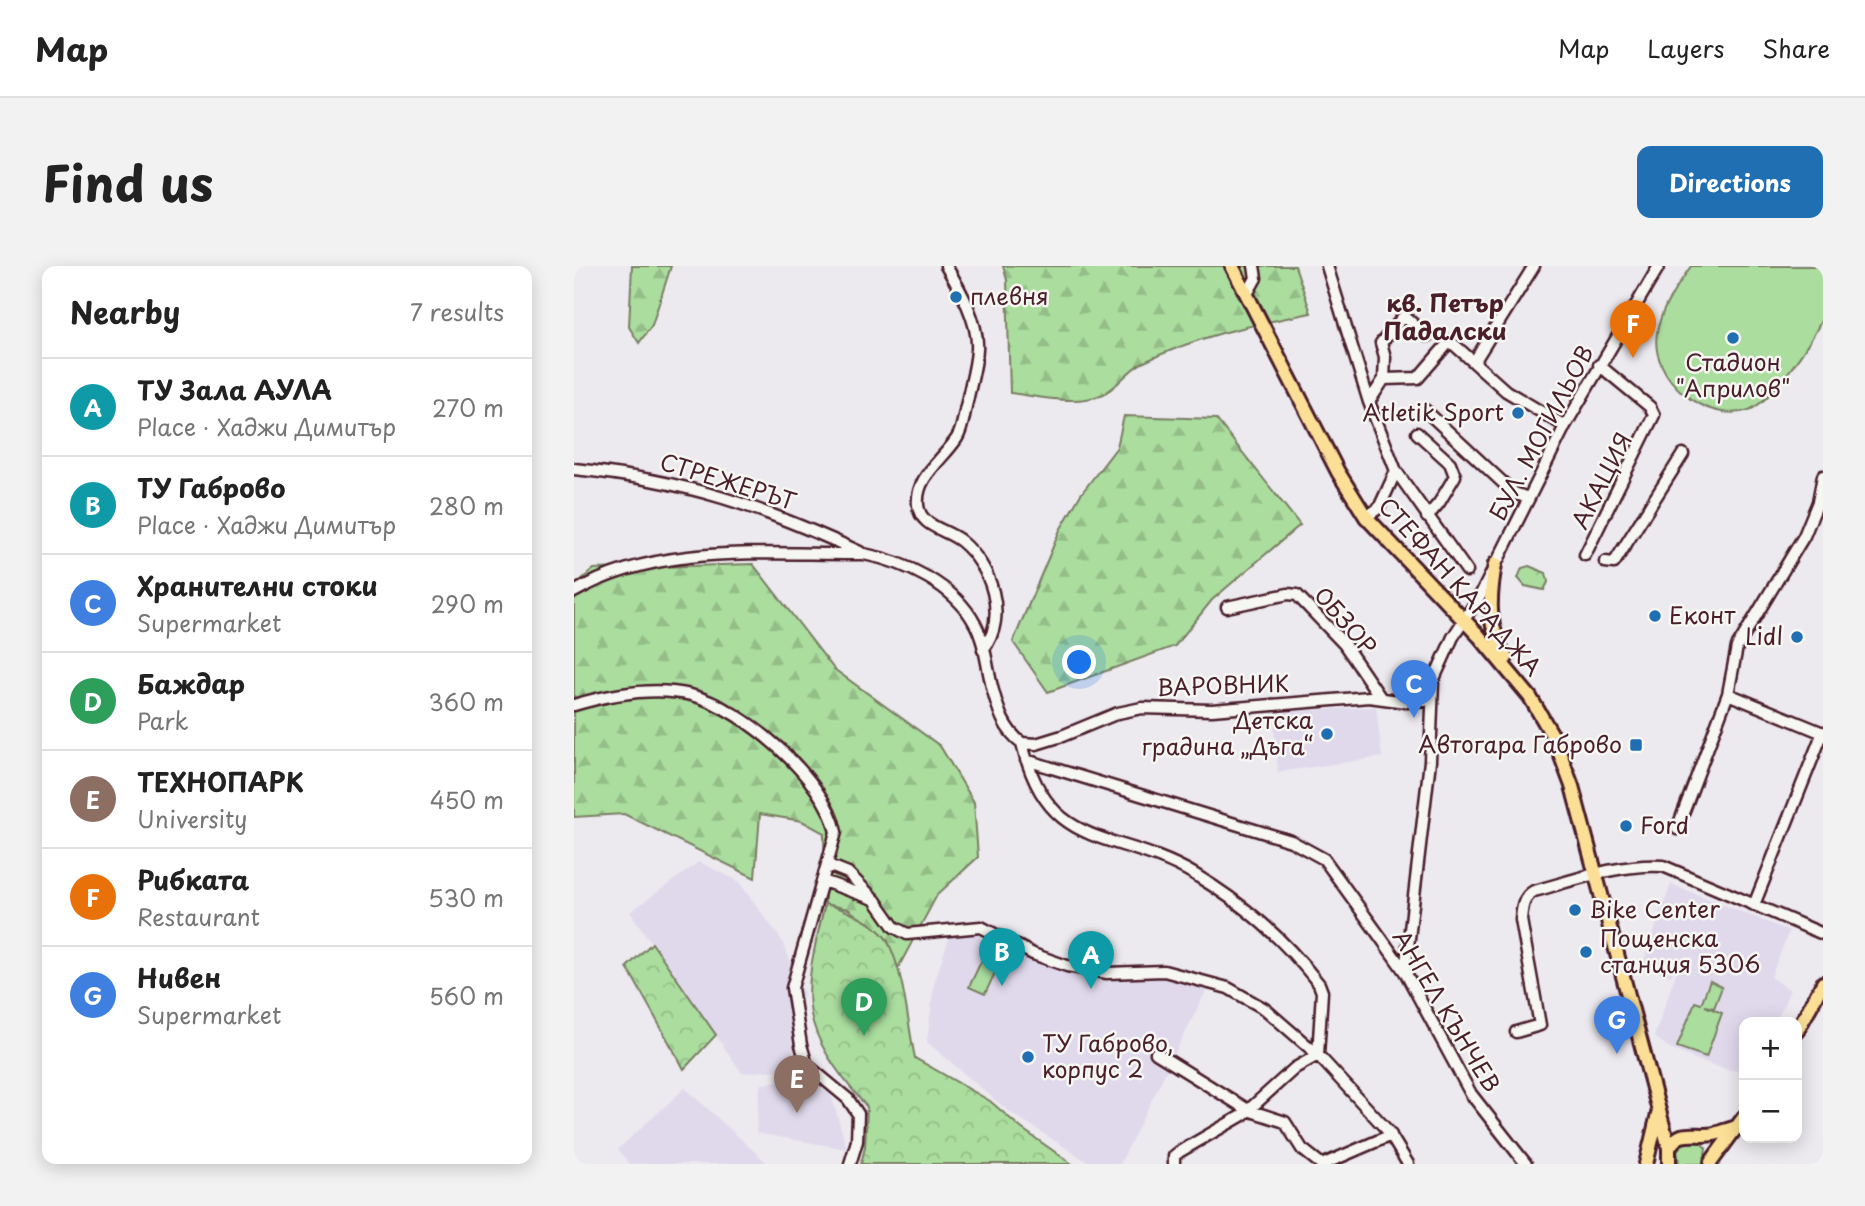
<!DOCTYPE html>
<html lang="en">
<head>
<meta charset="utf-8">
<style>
  :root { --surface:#fff; --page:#f2f2f2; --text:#222; --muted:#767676; --line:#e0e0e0; --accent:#1f6fb2 }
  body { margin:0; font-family:"Playpen Sans",sans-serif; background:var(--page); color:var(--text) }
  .controls { position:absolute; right:21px; bottom:21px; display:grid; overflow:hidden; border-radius:14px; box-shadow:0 4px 18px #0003 }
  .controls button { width:63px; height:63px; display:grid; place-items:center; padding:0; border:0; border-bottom:2px solid var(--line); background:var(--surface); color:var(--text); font:35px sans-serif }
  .you { position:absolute; left:506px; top:397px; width:24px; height:24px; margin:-18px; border:5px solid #fff; border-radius:50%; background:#1a73e8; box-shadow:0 0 0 10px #1a73e833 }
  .badge { display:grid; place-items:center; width:46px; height:46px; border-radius:50%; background:var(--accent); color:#fff; font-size:23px; font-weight:700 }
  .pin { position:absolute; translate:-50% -58px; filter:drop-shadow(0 2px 4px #0008) }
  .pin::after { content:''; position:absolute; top:37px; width:24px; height:21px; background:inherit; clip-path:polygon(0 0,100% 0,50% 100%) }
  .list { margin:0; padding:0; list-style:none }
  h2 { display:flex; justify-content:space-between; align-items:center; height:91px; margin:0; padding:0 28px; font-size:30px }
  h2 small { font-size:23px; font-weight:400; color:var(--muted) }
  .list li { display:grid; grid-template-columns:46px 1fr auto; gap:21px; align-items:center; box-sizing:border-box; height:98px; padding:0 28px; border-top:2px solid var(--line) }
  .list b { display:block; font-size:26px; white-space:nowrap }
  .list p { margin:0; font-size:23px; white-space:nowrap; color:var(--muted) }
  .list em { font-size:23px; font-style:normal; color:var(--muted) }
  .map { position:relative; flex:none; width:1249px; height:898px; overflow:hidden; border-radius:14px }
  header { display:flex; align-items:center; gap:42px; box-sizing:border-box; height:98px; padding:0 35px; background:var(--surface); border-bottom:2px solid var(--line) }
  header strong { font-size:33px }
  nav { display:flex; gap:38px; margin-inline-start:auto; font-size:24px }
  .intro { display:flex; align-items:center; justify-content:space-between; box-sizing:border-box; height:168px; padding:0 42px }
  h1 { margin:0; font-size:49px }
  .button { padding:18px 32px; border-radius:14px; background:var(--accent); color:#fff; font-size:24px; font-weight:700 }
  main { display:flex; gap:42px; padding:0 42px }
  aside { flex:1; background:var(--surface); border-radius:14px; box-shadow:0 4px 18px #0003 }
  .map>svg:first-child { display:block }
  .built { fill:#e0d9ec }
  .green { fill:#aadd9e; stroke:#7a7e64; stroke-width:2 }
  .forest { fill:url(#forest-firs); stroke:#7a7e64; stroke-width:2 }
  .park { fill:url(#park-crowns); stroke:#7a7e64; stroke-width:2 }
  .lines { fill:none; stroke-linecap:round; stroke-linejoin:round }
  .minor-casing { stroke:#4a1f2b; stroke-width:15 }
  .major-casing { stroke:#4a1f2b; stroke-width:18 }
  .minor { stroke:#f6f6f2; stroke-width:10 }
  .major { stroke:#fbdf96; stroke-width:12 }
  .poi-dot { fill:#1f6fb2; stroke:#f6f6f2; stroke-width:2.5 }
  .labels { text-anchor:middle; stroke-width:5; stroke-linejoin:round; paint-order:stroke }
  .poi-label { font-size:23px; fill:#4a1f2b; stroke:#f6f6f2; text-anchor:start }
  .street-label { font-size:23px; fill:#4a1f2b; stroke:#f6f6f2 }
  .neighbourhood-label { font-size:24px; font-weight:bold; fill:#4a1f2b; stroke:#f6f6f2 }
</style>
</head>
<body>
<header>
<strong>Map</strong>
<nav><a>Map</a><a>Layers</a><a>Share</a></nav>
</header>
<div class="intro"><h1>Find us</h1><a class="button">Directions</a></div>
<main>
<aside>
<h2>Nearby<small>7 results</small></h2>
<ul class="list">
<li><span class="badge" style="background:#0f9aa8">A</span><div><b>ТУ Зала АУЛА</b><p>Place · Хаджи Димитър</p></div><em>270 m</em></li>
<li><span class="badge" style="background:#0f9aa8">B</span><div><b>ТУ Габрово</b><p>Place · Хаджи Димитър</p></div><em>280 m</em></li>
<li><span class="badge" style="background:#3f7fe0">C</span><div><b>Хранителни стоки</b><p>Supermarket</p></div><em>290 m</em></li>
<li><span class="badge" style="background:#2e9e5b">D</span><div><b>Баждар</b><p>Park</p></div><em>360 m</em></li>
<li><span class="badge" style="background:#8d6e63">E</span><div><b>ТЕХНОПАРК</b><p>University</p></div><em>450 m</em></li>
<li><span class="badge" style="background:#e8710a">F</span><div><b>Рибката</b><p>Restaurant</p></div><em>530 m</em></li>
<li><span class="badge" style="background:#3f7fe0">G</span><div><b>Нивен</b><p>Supermarket</p></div><em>560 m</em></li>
</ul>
</aside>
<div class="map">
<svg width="1249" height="898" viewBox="0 0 1249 898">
  <defs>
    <pattern id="forest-firs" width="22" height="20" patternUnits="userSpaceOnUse" patternTransform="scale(1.75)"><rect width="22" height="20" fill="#aadd9e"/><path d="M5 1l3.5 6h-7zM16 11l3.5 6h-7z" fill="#94bd88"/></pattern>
    <pattern id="park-crowns" width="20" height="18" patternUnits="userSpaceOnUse" patternTransform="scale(1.75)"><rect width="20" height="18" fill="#aadd9e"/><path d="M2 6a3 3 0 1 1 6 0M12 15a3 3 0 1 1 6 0" fill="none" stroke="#94bd88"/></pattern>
  </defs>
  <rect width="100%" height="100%" fill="#ece9ef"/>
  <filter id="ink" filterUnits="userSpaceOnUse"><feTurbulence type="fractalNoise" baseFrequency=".0143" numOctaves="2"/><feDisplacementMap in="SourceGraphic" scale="14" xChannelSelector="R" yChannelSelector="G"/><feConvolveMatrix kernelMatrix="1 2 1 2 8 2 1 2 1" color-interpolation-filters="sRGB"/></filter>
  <g filter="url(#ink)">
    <path class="built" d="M802 441 808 491 704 506 699 446Z
      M125 596 164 615 207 673 230 727 216 803 168 807 56 646Z
      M1097 618 1215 665 1197 711 1216 724 1202 756H1170V805L1155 804 1124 794 1099 784 1080 771 1103 704 1100 703 1097 710 1068 700Z
      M393 666 532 715 591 710 633 723 546 898H517L433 844 353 776 360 718 375 672Z
      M225 810 257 828 273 883 182 867 186 819Z
      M111 822 194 898H55L44 883Z"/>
    <path class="green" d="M1117 0H1249C1249 15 1249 40 1248 53 1237 77 1198 135 1175 144 1131 159 1075 111 1083 67 1087 41 1103 21 1117 0Z
      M412 685 428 692 411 728 395 721Z
      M1136 715 1148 721 1140 742 1131 740 1148 747 1132 791 1103 781 1121 736 1127 738Z
      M1114 874 1125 875 1132 882 1130 898H1105L1103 883Z"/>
    <path class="forest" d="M58 0H97L78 59 65 77 55 61Z
      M429 0H721L737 47C673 60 627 69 568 97 552 105 544 122 527 129 501 140 463 130 436 127L433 14Z
      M550 150 642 153 726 259 638 334 601 380 474 426 439 376 486 264 507 228 543 181Z
      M179 298 260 403 366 480 400 536 404 591 363 629 323 704 313 673 274 643 251 638 250 567 228 555 186 548 181 612 50 548 0 551V320L20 303Z"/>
    <path class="park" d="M955 300 972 307 974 316 970 324 951 320 944 312 948 302Z
      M251 638C269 642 305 658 314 676 331 710 333 755 341 792L416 835 447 862 498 898H287L291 881 293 841C224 762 226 736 251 638Z
      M78 677 142 769 110 803 53 701Z"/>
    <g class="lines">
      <defs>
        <path id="minor" d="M372 0C386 23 405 56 403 84 402 101 396 120 393 136 390 147 389 163 383 172 369 194 341 211 344 239 346 261 372 263 387 275 417 299 435 351 409 384
          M753 0 795 136 822 205 805 242 792 251
          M673 28 682 12 680 0
          M900 96 960 0
          M810 113 811 91 807 77 830 50 853 70
          M795 136 810 113 844 112 876 75 932 125 991 160
          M851 144 940 227 954 232
          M843 167 876 197 881 210 865 237 853 251
          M0 203C111 214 186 240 286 286
          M822 205 893 305
          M1011 289 1080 149 1076 141 1025 99
          M1031 296 1040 297 1109 188
          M0 326C86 276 194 289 290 288 331 296 381 319 401 358 411 376 413 401 418 421 424 443 429 463 448 477
          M653 341 714 328 723 329 770 378 806 431
          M1154 428 1249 467
          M0 439C37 428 79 420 117 429 169 442 251 512 262 566L218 722 227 779 233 799 274 833 284 848 283 875 276 898
          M448 477C474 589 542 562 620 608 670 638 709 672 745 718L748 726 744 789 721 802 669 849 605 886 600 890V898
          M448 477 462 478 488 470 544 447 568 442 638 444 795 431 832 436 857 434
          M452 494 717 575 750 593 807 672 831 706 897 828 952 898
          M1103 563 1154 428 1163 381 1230 270 1244 236 1249 210
          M254 599 274 607 301 634 320 661 333 668 407 661 459 688 493 700 533 707 590 705 654 722 691 743 744 789 814 865 834 898
          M249 615 297 632
          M1180 639 1249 466
          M831 706 856 495 859 415 879 371 907 328 991 160 1085 0
          M942 766 966 759 947 654C948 642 949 631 960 625 1001 614 1047 597 1089 600L1249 668
          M582 787 674 844 711 856 728 883 747 898
          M750 898 817 869"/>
        <path id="major" d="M658 0 764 206 792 251 905 370 956 431 981 474 998 520 1095 882
          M921 298C915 333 913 361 932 392
          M1223 765 1249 717
          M1137 896 1170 851
          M1072 898 1084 848
          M1095 898V882C1106 861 1122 872 1140 868 1148 866 1155 863 1163 861"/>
      </defs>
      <use href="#minor" class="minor-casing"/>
      <use href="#major" class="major-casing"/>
      <use href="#minor" class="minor"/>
      <use href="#major" class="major"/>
    </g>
  </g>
  <g class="poi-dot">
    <circle cx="382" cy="31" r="7"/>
    <circle cx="1159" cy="72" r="7"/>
    <circle cx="944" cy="147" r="7"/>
    <circle cx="1081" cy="350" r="7"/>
    <circle cx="1223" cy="371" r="7"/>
    <circle cx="753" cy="468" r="7"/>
    <rect x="1055" y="472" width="14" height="14" rx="3.5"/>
    <circle cx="1052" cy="560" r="7"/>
    <circle cx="1001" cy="644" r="7"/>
    <circle cx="1012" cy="686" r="7"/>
    <circle cx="454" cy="791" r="7"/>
  </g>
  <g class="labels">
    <g class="poi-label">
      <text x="396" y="39">плевня</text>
      <text x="1159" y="105" text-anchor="middle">Стадион<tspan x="1159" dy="26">"Априлов"</tspan></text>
      <text x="930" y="155" text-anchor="end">Atletik Sport</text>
      <text x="1095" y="358">Еконт</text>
      <text x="1209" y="379" text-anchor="end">Lidl</text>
      <text x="739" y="463" text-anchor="end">Детска<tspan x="739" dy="26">градина „Дъга“</tspan></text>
      <text x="1048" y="487" text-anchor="end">Автогара Габрово</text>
      <text x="1066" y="568">Ford</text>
      <text x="1015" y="652">Bike Center</text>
      <text x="1026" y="681">Пощенска<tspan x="1026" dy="26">станция 5306</tspan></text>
      <text x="468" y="786">ТУ Габрово,<tspan x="468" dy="26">корпус 2</tspan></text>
    </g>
    <g class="street-label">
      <text transform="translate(968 167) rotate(-62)" y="8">БУЛ. МОГИЛЬОВ</text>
      <text transform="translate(1028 215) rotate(-63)" y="8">АКАЦИЯ</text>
      <text transform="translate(154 216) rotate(17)" y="8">СТРЕЖЕРЪТ</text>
      <text transform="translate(886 321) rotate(48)" y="8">СТЕФАН КАРАДЖА</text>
      <text transform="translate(771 355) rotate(49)" y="8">ОБЗОР</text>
      <text transform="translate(649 420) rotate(-2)" y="8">ВАРОВНИК</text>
      <text transform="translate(872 745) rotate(59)" y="8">АНГЕЛ КЪНЧЕВ</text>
    </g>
    <g class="neighbourhood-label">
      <text x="871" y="46">кв. Петър<tspan x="871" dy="28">Падалски</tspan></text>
    </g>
  </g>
</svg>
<div class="controls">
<button>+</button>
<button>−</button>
</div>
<div class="you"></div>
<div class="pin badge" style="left:517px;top:723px;background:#0f9aa8">A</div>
<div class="pin badge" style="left:428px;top:720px;background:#0f9aa8">B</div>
<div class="pin badge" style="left:840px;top:452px;background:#3f7fe0">C</div>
<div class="pin badge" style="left:290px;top:770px;background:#2e9e5b">D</div>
<div class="pin badge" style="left:223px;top:847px;background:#8d6e63">E</div>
<div class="pin badge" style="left:1059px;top:92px;background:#e8710a">F</div>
<div class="pin badge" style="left:1043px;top:788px;background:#3f7fe0">G</div>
</div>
</main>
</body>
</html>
